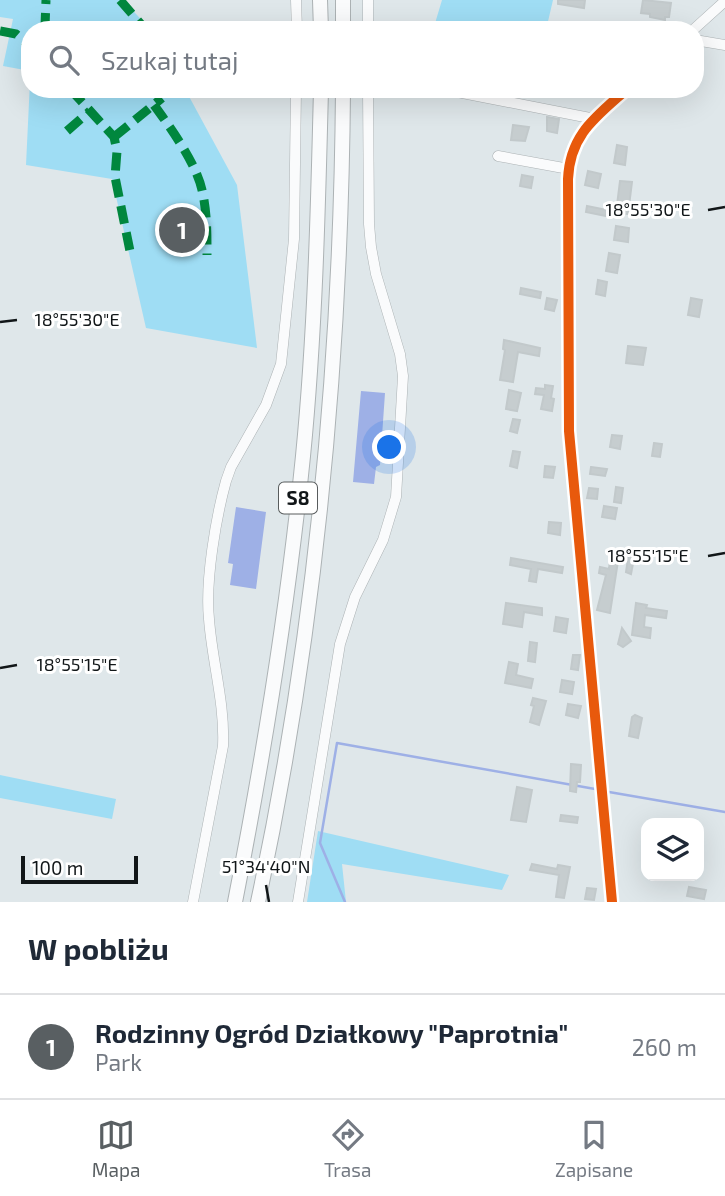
<!DOCTYPE html>
<html lang="pl">
<head>
<meta charset="utf-8">
<style>
  :root { --surface:#fff; --page:#f6f6f7; --text:#1f2937; --muted:#747a83; --line:#e0e1e3; --accent:#595f62 }
  body { margin:0; font-family:"Exo 2",sans-serif; background:var(--page); color:var(--text) }
  .controls { position:absolute; right:21px; bottom:21px; display:grid; overflow:hidden; border-radius:14px; box-shadow:0 7px 28px #0002 }
  .controls button { width:63px; height:63px; display:grid; place-items:center; padding:0; border:0; border-bottom:2px solid var(--line); background:var(--surface); color:var(--text); font:35px sans-serif }
  .scale { position:absolute; left:21px; bottom:18px; width:117px; box-sizing:border-box; padding-left:7px; border:4px solid #111618; border-top:0; font-size:19px; line-height:24px; white-space:nowrap; color:#111618; -webkit-text-stroke:5px #fff; paint-order:stroke }
  .you { position:absolute; left:390px; top:448px; width:24px; height:24px; margin:-18px; border:5px solid #fff; border-radius:50%; background:#1a73e8; box-shadow:0 0 0 10px #1a73e833 }
  .badge { display:grid; place-items:center; width:46px; height:46px; border-radius:50%; background:var(--accent); color:#fff; font-size:23px; font-weight:700 }
  .pin { position:absolute; translate:-50% -50%; border:4px solid #fff; box-shadow:0 2px 7px #0006 }
  .list { margin:0; padding:0; list-style:none }
  h2 { display:flex; justify-content:space-between; align-items:center; height:91px; margin:0; padding:0 28px; font-size:30px }
  h2 small { font-size:23px; font-weight:400; color:var(--muted) }
  .list li { display:grid; grid-template-columns:46px 1fr auto; gap:21px; align-items:center; box-sizing:border-box; height:105px; padding:0 28px; border-top:2px solid var(--line) }
  .list b { display:block; font-size:26px; white-space:nowrap }
  .list p { margin:0; font-size:23px; white-space:nowrap; color:var(--muted) }
  .list em { font-size:23px; font-style:normal; color:var(--muted) }
  .icon { flex:none; width:38px; height:38px; fill:none; stroke:currentColor; stroke-width:2; stroke-linecap:round; stroke-linejoin:round }
  .map { position:relative; flex:none; width:725px; height:902px; overflow:hidden }
  .search { position:absolute; background:var(--surface); box-shadow:0 7px 28px #0002; left:21px; right:21px; top:21px; height:77px; display:flex; align-items:center; gap:18px; box-sizing:border-box; padding:0 24px; border-radius:28px; color:var(--muted); font-size:26px }
  .sheet { height:196px; background:var(--surface) }
  nav { display:flex; justify-content:space-around; align-items:center; box-sizing:border-box; height:98px; border-top:2px solid var(--line); background:var(--surface); font-size:19px; color:var(--muted) }
  nav a { display:grid; justify-items:center; gap:4px }
  nav .on { color:var(--accent) }
  .map>svg:first-child { display:block }
  .green { fill:#9fddf4 }
  .water { fill:#9eb0e6 }
  .lines { fill:none; stroke-linecap:round; stroke-linejoin:round }
  .stream { stroke:#9eb0e6; stroke-width:2.5 }
  .building { fill:#c6cdcf; stroke:#c2c9cb; stroke-width:2 }
  .minor-casing { stroke:#acb2b4; stroke-width:11 }
  .highway-casing { stroke:#acb2b4; stroke-width:16 }
  .minor { stroke:#fafbfc; stroke-width:10 }
  .highway { stroke:#fafbfc; stroke-width:14 }
  .quiet { stroke:#00873e; stroke-width:9; stroke-dasharray:18 9; stroke-linecap:butt }
  .cycleway-casing { stroke:#fff; stroke-width:15 }
  .cycleway { stroke:#e8590c; stroke-width:10 }
  .ticks { fill:none; stroke:#111618; stroke-width:2.5 }
  .labels { text-anchor:middle; stroke-width:6; stroke-linejoin:round; paint-order:stroke }
  .shield { fill:#fff; stroke:#585c5d; stroke-width:2 }
  .shield-label { font-size:19px; font-weight:bold; fill:#111618 }
  .ticks-label { font-size:18px; text-anchor:middle; fill:#111618; stroke:#fff; stroke-width:6; stroke-linejoin:round; paint-order:stroke }
</style>
</head>
<body>
<div class="map">
<svg width="725" height="902" viewBox="0 0 725 902">
  <rect width="100%" height="100%" fill="#dfe7ea"/>
  <path class="green" d="M0 0H123L151 30H30V71L3 66 13 19 0 17Z
    M442 0H553L546 30H433Z
    M30 81V89H185L237 185 257 348 146 328 112 179 26 165Z
    M0 775 116 799 112 819 0 798Z
    M318 831 509 875 502 890 342 864 346 902H307Z"/>
  <path class="water" d="M361 391 385 393 380 465 376 467 374 484 353 482Z
    M236 507 266 512 256 589 230 585 233 564 228 563Z"/>
  <g class="lines">
    <path class="stream" d="M609 792 725 812
      M345 902 320 843 337 743 595 789"/>
  </g>
  <path class="building" d="M558 0H585L584 8 558 4Z
    M643 0 671 3 669 17H665V20L650 17V14L641 13Z
    M547 117 559 119 557 133 547 131Z
    M513 125 529 127 525 141 511 140Z
    M617 145 627 147 625 165 614 163Z
    M588 171 601 174 598 188 585 185Z
    M522 175 533 177 531 188 520 186Z
    M620 181 632 182 628 214 616 213Z
    M587 206 607 210 606 216 586 212Z
    M616 226 629 228 628 242 614 240Z
    M609 253 620 255 617 273 606 271Z
    M598 280 607 282 605 296 596 294Z
    M521 288 541 292 540 298 520 294Z
    M547 298 557 300 554 311 545 309Z
    M691 298 702 300 699 317 688 315Z
    M504 340 540 348 539 356 518 352 513 382 500 380 505 350 503 349Z
    M628 346 646 348 643 365 626 363Z
    M545 385 553 386 551 398 554 399 552 411 541 409 544 395 535 394 536 388 545 389Z
    M509 390 521 393 517 411 506 409Z
    M513 419 520 420 517 433 510 431Z
    M612 435 622 436 620 449 610 447Z
    M654 443 662 444 660 457 652 456Z
    M513 451 520 452 517 468 510 466Z
    M545 466 555 467 553 478 544 477Z
    M591 467 607 469 605 476 590 474Z
    M616 487 623 488 621 503 614 502Z
    M589 488 598 489 597 499 587 498Z
    M604 506 617 508 615 519 602 517Z
    M549 522 561 523 560 535 548 533Z
    M629 552 635 553 631 574 626 572Z
    M511 558 563 567 562 573 538 569 536 582 529 581 531 569 510 565Z
    M610 560 618 561 610 613 597 610 606 575 599 573 600 567 609 569Z
    M506 603 542 608V615L524 612 522 627 503 624Z
    M636 603 647 605 646 608 667 611 666 618 645 615 644 627 651 628 650 638 632 635Z
    M556 617 568 619 566 633 554 631Z
    M622 628 631 641 623 647 618 644Z
    M530 642 537 643 535 662 528 661Z
    M573 655H580L578 670 571 669Z
    M509 662 518 664 516 675 533 679 531 688 505 683Z
    M562 680 574 682 572 694 560 692Z
    M533 698 546 701 539 725 530 722 534 706 531 705Z
    M568 704 581 706 578 718 566 715Z
    M635 715 642 718 638 738 629 736 632 717Z
    M571 764 581 765 580 782H577L576 792 570 791Z
    M517 787 532 790 526 822 511 820Z
    M561 815 578 817 577 823 560 821Z
    M532 864 557 869 558 865 570 867 564 898 556 897 559 875 530 870Z
    M689 887 706 890 704 899 687 896Z
    M587 888 596 889 594 900 585 899Z"/>
  <g class="lines">
    <defs>
      <path id="minor" d="M296 0 297 30
        M368 0V30
        M693 30 725 1
        M695 40 725 45
        M442 89 595 119
        M498 156 569 169
        M193 902 223 746C225 703 212 661 209 619 205 581 216 517 226 481L231 467 266 405 281 364 294 239 296 89
        M298 902 340 644 355 597 383 540 396 497 403 376 400 354 376 274 371 247 369 224 368 89
        M612 902 569 431 568 179C570 134 596 117 627 89"/>
      <path id="highway" d="M320 0 321 30
        M343 0V30
        M235 902C264 754 288 606 303 456 315 334 318 212 321 89
        M258 902C315 635 341 362 343 89"/>
    </defs>
    <use href="#minor" class="minor-casing"/>
    <use href="#highway" class="highway-casing"/>
    <use href="#minor" class="minor"/>
    <use href="#highway" class="highway"/>
    <path class="quiet" d="M120 0 146 30
      M42 30 45 26 46 0
      M0 31 16 34 30 46
      M70 89 114 137 117 151 115 177 131 256
      M154 105C170 127 196 163 202 190 207 211 207 233 207 255
      M67 131 90 111
      M114 137 162 98"/>
    <defs>
      <path id="cycleway" d="M612 902 569 431 568 179C570 134 596 117 627 89"/>
    </defs>
    <use href="#cycleway" class="cycleway-casing"/>
    <use href="#cycleway" class="cycleway"/>
  </g>
  <path class="ticks" d="M708 210 725 207M0 322 17 320M708 556 725 553M0 668 17 665M266 885 269 902"/>
  <g class="labels">
    <rect class="shield" x="279" y="482.5" width="38" height="31" rx="5"/>
    <g class="shield-label">
      <text x="298" y="505">S8</text>
    </g>
  </g>
  <g class="ticks-label">
    <text x="648" y="216">18°55'30"E</text>
    <text x="77" y="326">18°55'30"E</text>
    <text x="648" y="562">18°55'15"E</text>
    <text x="77" y="671">18°55'15"E</text>
    <text x="266" y="873">51°34'40"N</text>
  </g>
</svg>
<div class="controls">
<button><svg class="icon" aria-label="layers" viewBox="0 0 24 24"><path d="M12 4l9 5-9 5-9-5zM3 14l9 5 9-5"/></svg></button>
</div>
<div class="scale">100 m</div>
<div class="you"></div>
<div class="pin badge" style="left:182px;top:230px">1</div>
<div class="search"><svg class="icon" aria-label="search" viewBox="0 0 24 24"><circle cx="10" cy="10" r="6"/><path d="M15 15l6 6"/></svg>Szukaj tutaj</div>
</div>
<section class="sheet">
<h2>W pobliżu<small></small></h2>
<ul class="list">
<li><span class="badge">1</span><div><b>Rodzinny Ogród Działkowy &quot;Paprotnia&quot;</b><p>Park</p></div><em>260 m</em></li>
</ul>
</section>
<nav>
<a class="on"><svg class="icon" aria-label="map" viewBox="0 0 24 24"><path d="M3 6l6-2 6 2 6-2v14l-6 2-6-2-6 2zM9 4v14M15 6v14"/></svg>Mapa</a>
<a><svg class="icon" aria-label="directions" viewBox="0 0 24 24"><path d="M12 3l9 9-9 9-9-9zM9 14v-3h6M13 9l2 2-2 2"/></svg>Trasa</a>
<a><svg class="icon" aria-label="saved" viewBox="0 0 24 24"><path d="M7 4h10v16l-5-4-5 4z"/></svg>Zapisane</a>
</nav>
</body>
</html>
